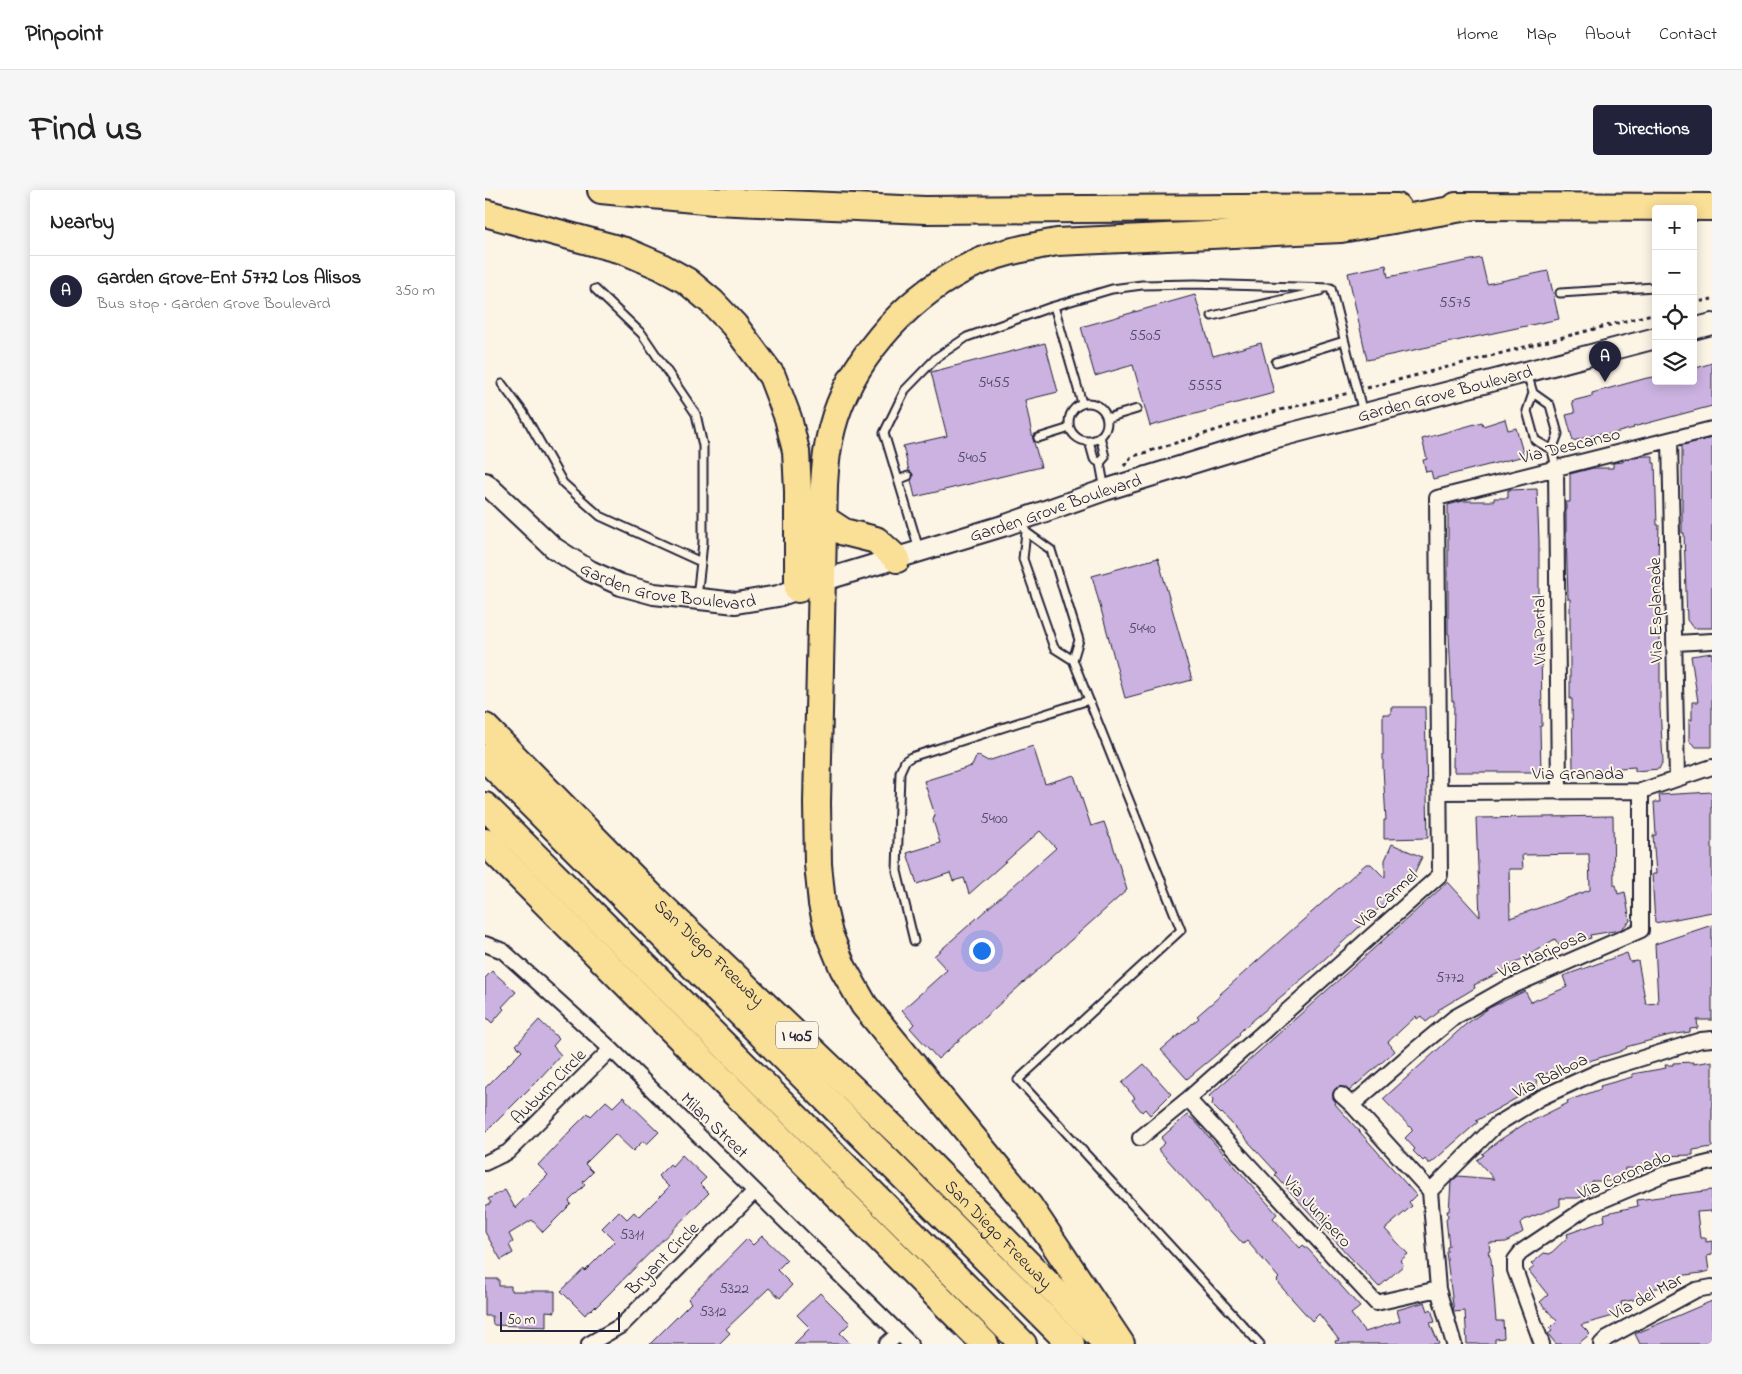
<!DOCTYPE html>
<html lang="en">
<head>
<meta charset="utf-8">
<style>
  :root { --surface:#fff; --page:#f6f6f6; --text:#222; --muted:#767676; --line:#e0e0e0; --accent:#22223b }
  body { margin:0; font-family:"Indie Flower",sans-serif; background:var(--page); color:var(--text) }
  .controls { position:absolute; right:15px; top:15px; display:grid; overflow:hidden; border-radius:5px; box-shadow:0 2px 12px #0003 }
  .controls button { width:45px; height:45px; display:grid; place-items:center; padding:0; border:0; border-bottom:1px solid var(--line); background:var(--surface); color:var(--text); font:25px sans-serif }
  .scale { position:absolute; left:15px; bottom:12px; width:120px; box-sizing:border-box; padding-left:5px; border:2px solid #22223b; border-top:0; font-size:14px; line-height:18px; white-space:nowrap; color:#22223b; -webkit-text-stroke:4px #fcf5e5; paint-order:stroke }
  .you { position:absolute; left:496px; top:760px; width:18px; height:18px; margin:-12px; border:4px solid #fff; border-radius:50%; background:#1a73e8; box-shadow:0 0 0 8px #1a73e833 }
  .badge { display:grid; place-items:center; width:32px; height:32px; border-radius:50%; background:var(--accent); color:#fff; font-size:16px; font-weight:700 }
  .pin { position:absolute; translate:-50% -41px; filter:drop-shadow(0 1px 2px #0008) }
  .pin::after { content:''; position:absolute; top:26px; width:18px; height:15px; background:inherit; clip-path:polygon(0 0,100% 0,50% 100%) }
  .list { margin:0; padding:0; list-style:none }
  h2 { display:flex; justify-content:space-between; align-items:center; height:65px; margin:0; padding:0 20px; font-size:21px }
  h2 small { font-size:16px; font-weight:400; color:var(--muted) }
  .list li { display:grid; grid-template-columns:32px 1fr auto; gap:15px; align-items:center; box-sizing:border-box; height:70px; padding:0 20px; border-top:1px solid var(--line) }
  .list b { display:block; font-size:19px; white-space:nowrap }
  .list p { margin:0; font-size:16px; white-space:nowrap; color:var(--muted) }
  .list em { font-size:16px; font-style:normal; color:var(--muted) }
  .icon { flex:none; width:28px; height:28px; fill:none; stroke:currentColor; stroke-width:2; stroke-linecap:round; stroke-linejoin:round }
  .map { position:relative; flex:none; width:1227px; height:1154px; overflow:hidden; border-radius:5px }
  header { display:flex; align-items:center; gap:30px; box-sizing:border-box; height:70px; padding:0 25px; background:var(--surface); border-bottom:1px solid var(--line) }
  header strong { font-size:24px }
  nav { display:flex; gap:28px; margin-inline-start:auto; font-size:18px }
  .intro { display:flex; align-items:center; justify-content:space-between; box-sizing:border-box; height:120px; padding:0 30px }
  h1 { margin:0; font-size:35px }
  .button { padding:12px 22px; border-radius:5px; background:var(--accent); color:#fff; font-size:18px; font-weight:700 }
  main { display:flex; gap:30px; padding:0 30px }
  aside { flex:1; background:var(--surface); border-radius:5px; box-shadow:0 2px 12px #0003 }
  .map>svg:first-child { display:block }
  .building { fill:#cbb2e0; stroke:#22223b; fill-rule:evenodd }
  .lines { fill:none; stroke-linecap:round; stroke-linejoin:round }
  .service-casing { stroke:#22223b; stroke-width:11 }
  .minor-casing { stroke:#22223b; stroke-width:18 }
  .secondary-casing { stroke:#22223b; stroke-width:24 }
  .motorway-casing { stroke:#22223b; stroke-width:30 }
  .path { stroke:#22223b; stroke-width:3; stroke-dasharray:4 4; stroke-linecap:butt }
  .service { stroke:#fcf5e5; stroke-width:7 }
  .minor { stroke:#fcf5e5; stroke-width:14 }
  .secondary { stroke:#fcf5e5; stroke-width:20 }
  .motorway { stroke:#fadf96; stroke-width:26 }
  .labels { text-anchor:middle; stroke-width:4; stroke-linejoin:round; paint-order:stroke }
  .number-label { font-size:15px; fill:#4c4664 }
  .shield { fill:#fcf5e5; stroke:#63616e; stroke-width:1 }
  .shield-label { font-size:16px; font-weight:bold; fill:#22223b }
  .street-label { font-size:18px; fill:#22223b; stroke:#fcf5e5 }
</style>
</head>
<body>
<header>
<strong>Pinpoint</strong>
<nav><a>Home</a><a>Map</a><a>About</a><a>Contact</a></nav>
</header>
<div class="intro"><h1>Find us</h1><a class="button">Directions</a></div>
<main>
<aside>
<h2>Nearby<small></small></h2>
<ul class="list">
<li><span class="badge">A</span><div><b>Garden Grove-Ent 5772 Los Alisos</b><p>Bus stop · Garden Grove Boulevard</p></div><em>350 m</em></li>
</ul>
</aside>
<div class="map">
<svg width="1227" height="1154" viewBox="0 0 1227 1154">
  <rect width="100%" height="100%" fill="#fcf5e5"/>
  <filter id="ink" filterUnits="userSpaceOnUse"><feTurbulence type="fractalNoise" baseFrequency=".02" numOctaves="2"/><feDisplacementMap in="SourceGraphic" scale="10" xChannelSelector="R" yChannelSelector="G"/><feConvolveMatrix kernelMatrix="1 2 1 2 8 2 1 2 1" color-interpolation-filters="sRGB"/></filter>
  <g filter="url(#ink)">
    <path class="building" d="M996 68 1002 94 1063 81 1074 129 882 170 863 83 901 75 903 87Z
      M710 105 728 166 776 153 789 203 665 236 648 175 610 186 596 137Z
      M560 153 573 202 540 210 548 249 556 277 430 307 426 290 428 284 424 281 418 256 462 246 446 182Z
      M1227 173V216L1148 237 1149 238 1118 246 1117 243 1088 251 1081 225 1090 223 1087 211 1107 206V203L1162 188 1169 187 1170 191H1208V179Z
      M1020 229 1023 240 1031 238 1039 266 948 289 946 281 941 282 938 270 942 269 937 249 997 232 998 236Z
      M1227 248V438H1208L1202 430 1199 343H1197V255Z
      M1156 266H1168V273H1170L1172 335H1174L1172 406 1173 440H1175V518L1178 571 1174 579 1150 581V577L1120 579V581H1088L1087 509H1085V409H1083L1081 342V312H1085V284L1108 278H1128V273L1138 272V270Z
      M1052 299 1054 351V441H1056L1057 534V536H1055L1056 582H969V577H968L969 511H967L964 444H963V315L978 311H1009V308H1023V300Z
      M673 368 707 490 640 508 607 386Z
      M1227 463V557H1211L1204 551V530H1207V512H1213L1206 466Z
      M906 517H940L943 648 899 649V630H901L898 578V524H906Z
      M548 556 560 594 589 585 606 636 619 632 624 646H625L642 700 453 869 425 838 429 834 417 820 462 780 449 766 571 658 555 641 484 704 479 688 468 691 465 683 432 694 422 663 455 653 448 630 450 625 439 591 487 576 492 565 503 571Z
      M1227 602V722L1170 733 1167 684H1171L1168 645H1171L1169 612H1175L1174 605Z
      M1128 626 1129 695H1131L1133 704 1140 702 1145 731 1135 740 1105 745 1106 748 1075 757 1070 749 1014 783 989 795 990 798 953 820 954 822 941 832 936 826 932 829 931 826 903 852 910 861 864 901 858 897H854L848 903V908L851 912 850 914 931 1005 924 1012 927 1016 900 1039 923 1064 915 1071 919 1075 894 1097 864 1066 790 985 792 983 737 923 736 924 727 915 728 910 724 906 963 692 995 727 991 628ZM1104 664 1105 700 1025 728 1024 679H1038L1037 665Z
      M907 654 937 667 927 688 830 778 759 838 754 843 755 845 702 889 676 860 714 828 712 826 735 806 734 805 881 674H886L900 688V670Z
      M1227 735V830H1212L1213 838 1205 839V842L1185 845 1141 857 1142 858 1134 862 1050 887 1053 896 991 931 993 932 946 973H943L940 969 938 971 928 961 930 959 920 948 928 940 898 909 980 835 1004 818 1040 801 1046 812 1082 797 1078 786 1142 763 1145 772 1153 771 1161 814 1173 813 1170 754Z
      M7 781 31 802 17 817 19 819 7 833 0 826V788Z
      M54 830 74 849 68 856 76 865 54 889 0 943V898L37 861 31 855Z
      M1227 871V957L1208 960V965L1174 966V975L1162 979 1140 978V987L1133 986V991H1107V1003L1093 1008H1075V1016L1041 1029 1035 1033 1038 1042 1021 1052 1004 1053 1005 1061 1003 1062 1006 1069 1011 1131H1018L1019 1148 1010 1149V1154H982L980 1121 969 1122 961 1062H962V1057L964 1056 961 1029 963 1026 962 1021H964L966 992 973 986 1009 989 992 970 999 965 997 964 1013 951 1044 931 1045 932 1083 913 1082 911 1116 899 1115 896 1147 887V884L1181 878 1180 875H1188V873L1208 872V874Z
      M659 874 686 904 665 925 660 919 657 922 647 910 650 908 637 893Z
      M138 907 174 942 162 954 158 951 148 961 130 944 100 974 108 982 98 992 100 995 84 1011 86 1014 58 1042 47 1030 24 1044 28 1052 24 1055 28 1063 16 1070 0 1042V1016L6 1013 3 1009 20 1000 30 1018 63 985 53 975 84 942 103 923 106 926 121 911 128 917Z
      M702 925 709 930 792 1024 788 1028 815 1058 818 1055 824 1060 875 1117 866 1124 880 1142 915 1131 912 1120 940 1112 943 1121 946 1119 950 1132 945 1133 954 1154H851L850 1151 854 1150 834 1124 827 1131 791 1091 794 1088 762 1051 758 1054 673 959 680 953 676 948Z
      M197 965 221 988 215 994 224 1003 111 1117 110 1116 106 1120 105 1119 100 1125 76 1101 99 1079 100 1081 130 1051 117 1038 134 1021 142 1029 149 1022 154 1027 184 997 173 986 185 974 187 976Z
      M1227 1000V1021L1212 1022 1215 1048H1221V1052L1227 1051V1065L1222 1066 1224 1081 1216 1083 1194 1086V1091L1187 1096 1164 1099 1166 1107 1136 1112 1138 1119 1131 1123 1132 1125 1096 1135 1105 1144 1093 1154H1071L1063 1144 1067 1141 1065 1138 1072 1131 1055 1112 1063 1105 1044 1081 1049 1077 1046 1074 1059 1063 1065 1064 1083 1047 1082 1044 1120 1031 1119 1025 1126 1023V1022L1153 1016 1152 1010Z
      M277 1046 302 1070 292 1080 307 1095 295 1108 284 1098 241 1139 245 1143 234 1154H165L206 1113 203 1109 262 1049 268 1055Z
      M0 1089H14V1096H26V1101H70V1122L61 1121V1137L8 1135 7 1126H0Z
      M335 1103 365 1133 355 1143 366 1154H309L325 1138 312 1125Z
      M1227 1111V1151L1218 1154H1155L1150 1144Z"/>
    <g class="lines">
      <defs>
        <path id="service" d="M110 99 157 144 211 224 218 256V352L216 372
          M1075 103 1170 97 1171 98
          M569 116 597 213
          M727 126 835 101
          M791 172 859 151
          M1042 183 1048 203 1042 221 1050 250 1067 260
          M17 194 38 222 78 293 115 326 216 372 212 407
          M1048 203 1065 215 1073 244 1067 260 1071 278
          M584 232a19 19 0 1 1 38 0a19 19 0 1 1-38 0Z
          M622 228 652 219
          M615 246 620 267 615 273 620 300
          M553 248 585 238
          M604 251 609 269 615 273
          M413 290 423 286
          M537 330 541 342 538 369 569 458 588 470 696 740 533 890 775 1154
          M541 342 566 360 594 450 588 470
          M434 359 399 243 420 200 452 167 482 147 566 117 627 99 657 95 710 94 846 98 878 223
          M429 751 412 681 415 582 420 571 426 567 604 510"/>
        <path id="minor" d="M1185 250 1192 589
          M1071 278 1074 602
          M1190 453 1227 451
          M955 602 1156 601 1227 577
          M0 754 18 761 126 859 425 1154
          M856 905 867 915 945 1001 953 1099 969 1154
          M703 909 891 1113 953 1099
          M867 915 930 860 970 827 1016 801 1156 740V601
          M655 948 703 909 955 685 952 308 1227 239
          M0 973 23 962 126 859
          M945 1001 1011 935 1055 908 1112 882 1216 850 1227 849
          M104 1154 137 1135 270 1001
          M402 1154 414 1143
          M1057 1154 1030 1080V1070L1037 1061 1104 1016 1182 983 1227 972
          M1116 1154 1122 1148 1211 1100 1227 1097"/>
        <g id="secondary">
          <path d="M1208 139 1227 134"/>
          <path id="s1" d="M0 293 69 358 105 381 136 395 169 404 251 413 293 406 336 391 521 335 620 300 788 248 1171 148"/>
        </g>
        <g id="motorway">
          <path d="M116 0 229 11 440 20 912 17"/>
          <path d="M971 16 1227 17"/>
          <path d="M0 23 140 61 175 76 202 91 227 112 249 135 287 186 303 228 311 261 313 301V399"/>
          <path d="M339 329 359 342 391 350 412 369"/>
          <path id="s2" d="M0 537 167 707 422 951 620 1152"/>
          <path d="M0 568 586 1154"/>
          <path d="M0 616 538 1154"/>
          <path d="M0 652 500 1154"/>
          <path d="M636 1154 544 1016 379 815 358 778 344 744 337 714 333 674 332 613 339 295C340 275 342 257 347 238 364 173 418 111 477 80 506 64 539 58 572 52L856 39 989 16"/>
        </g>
      </defs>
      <use href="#service" class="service-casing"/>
      <use href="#minor" class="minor-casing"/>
      <use href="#secondary" class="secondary-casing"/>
      <use href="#motorway" class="motorway-casing"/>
      <path class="path" d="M1208 113 1227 109
        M882 198 1171 123
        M639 276 646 267 795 220 864 203"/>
      <use href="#service" class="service"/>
      <use href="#minor" class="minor"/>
      <use href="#secondary" class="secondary"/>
      <use href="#motorway" class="motorway"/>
    </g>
  </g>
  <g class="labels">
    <g class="number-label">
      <text x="970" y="117">5575</text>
      <text x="660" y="150">5505</text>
      <text x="509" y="197">5455</text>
      <text x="720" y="200">5555</text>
      <text x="487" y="272">5405</text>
      <text x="657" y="443">5440</text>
      <text x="509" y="633">5400</text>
      <text x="965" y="792">5772</text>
      <text x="147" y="1049">5311</text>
      <text x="249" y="1103">5322</text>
      <text x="228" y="1126">5312</text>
    </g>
    <rect class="shield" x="291" y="831.5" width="42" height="27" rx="4"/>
    <g class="shield-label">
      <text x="312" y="851">I 405</text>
    </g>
    <g class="street-label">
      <text dy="6" stroke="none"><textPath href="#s1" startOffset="1028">Garden Grove Boulevard</textPath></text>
      <text transform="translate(1085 255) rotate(-14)" y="6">Via Descanso</text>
      <text dy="6" stroke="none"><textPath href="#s1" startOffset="622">Garden Grove Boulevard</textPath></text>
      <text dy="6" stroke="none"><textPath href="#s1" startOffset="218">Garden Grove Boulevard</textPath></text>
      <text transform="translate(1170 420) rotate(-91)" y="6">Via Esplanade</text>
      <text transform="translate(1054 440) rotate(-91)" y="6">Via Portal</text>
      <text x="1093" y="589">Via Granada</text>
      <text transform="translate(901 708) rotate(-42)" y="6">Via Carmel</text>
      <text dy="6" stroke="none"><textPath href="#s2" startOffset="318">San Diego Freeway</textPath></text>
      <text transform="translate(1057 763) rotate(-24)" y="6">Via Mariposa</text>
      <text transform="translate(1065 885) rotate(-26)" y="6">Via Balboa</text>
      <text transform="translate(63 896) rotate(-45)" y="6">Auburn Circle</text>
      <text transform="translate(230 935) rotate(44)" y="6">Milan Street</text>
      <text transform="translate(1139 984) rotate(-23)" y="6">Via Coronado</text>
      <text transform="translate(833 1021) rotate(47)" y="6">Via Junipero</text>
      <text dy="6" stroke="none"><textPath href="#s2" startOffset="722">San Diego Freeway</textPath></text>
      <text transform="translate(177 1068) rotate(-45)" y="6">Bryant Circle</text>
      <text transform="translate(1161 1106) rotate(-28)" y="6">Via del Mar</text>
    </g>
  </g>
</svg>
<div class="controls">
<button>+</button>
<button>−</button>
<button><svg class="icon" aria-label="locate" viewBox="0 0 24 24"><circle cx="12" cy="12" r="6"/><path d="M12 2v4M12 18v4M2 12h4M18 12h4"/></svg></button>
<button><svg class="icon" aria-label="layers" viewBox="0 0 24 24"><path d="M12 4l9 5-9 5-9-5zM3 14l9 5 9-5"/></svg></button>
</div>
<div class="scale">50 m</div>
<div class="you"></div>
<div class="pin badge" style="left:1120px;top:192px">A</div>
</div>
</main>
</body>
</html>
